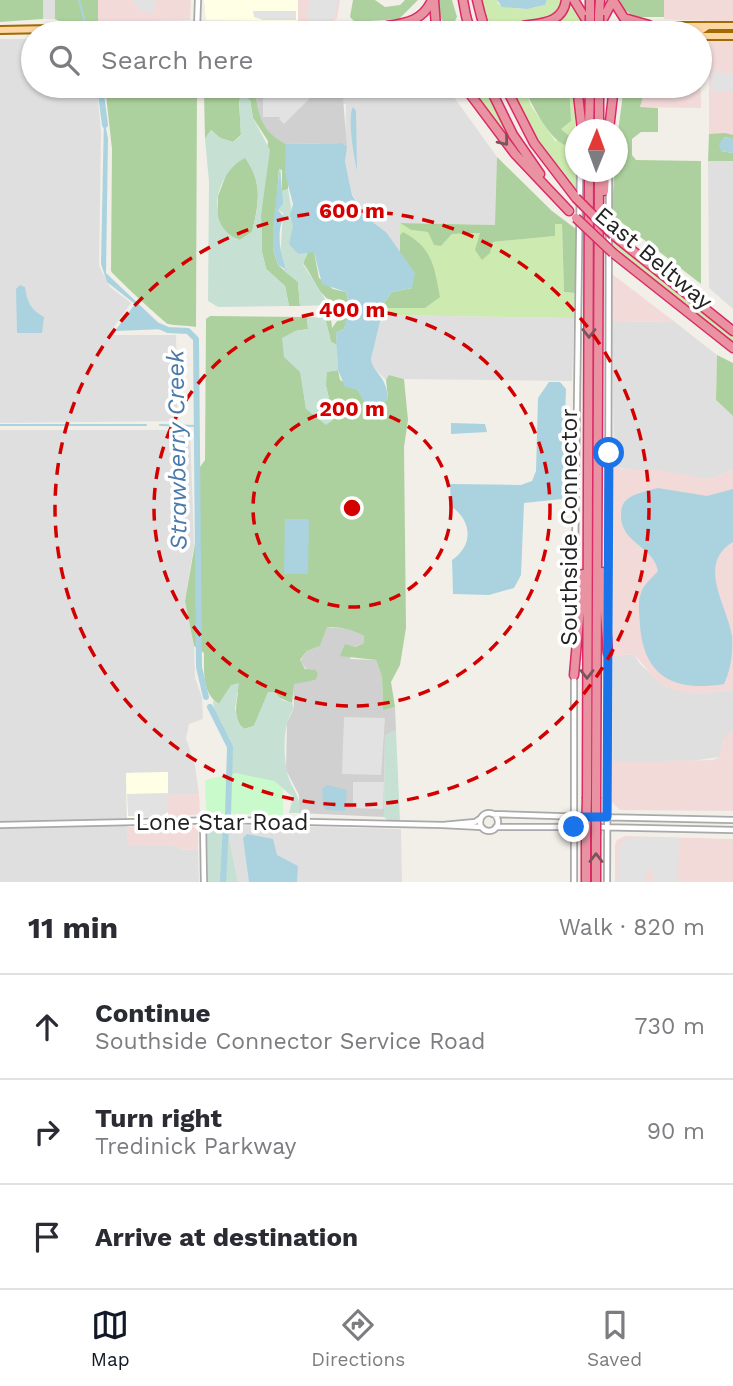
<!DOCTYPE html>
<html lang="en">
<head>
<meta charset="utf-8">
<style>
  :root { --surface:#fff; --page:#f7f7f7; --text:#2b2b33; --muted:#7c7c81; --line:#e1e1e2; --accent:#111827 }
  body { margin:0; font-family:"Work Sans",sans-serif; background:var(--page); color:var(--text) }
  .compass { position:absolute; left:565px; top:119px; width:63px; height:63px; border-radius:50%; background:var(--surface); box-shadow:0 2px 5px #0004; rotate:1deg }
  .stop { position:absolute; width:21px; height:21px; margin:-16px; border:5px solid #1a73e8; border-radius:50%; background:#fff }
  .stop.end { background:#1a73e8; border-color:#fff; box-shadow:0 2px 7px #0008 }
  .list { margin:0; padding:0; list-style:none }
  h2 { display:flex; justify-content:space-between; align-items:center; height:91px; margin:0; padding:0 28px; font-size:30px }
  h2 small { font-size:23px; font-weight:400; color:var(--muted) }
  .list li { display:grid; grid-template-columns:46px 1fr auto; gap:21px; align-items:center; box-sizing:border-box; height:105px; padding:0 28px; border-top:2px solid var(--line) }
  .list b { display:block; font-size:26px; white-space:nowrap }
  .list p { margin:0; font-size:23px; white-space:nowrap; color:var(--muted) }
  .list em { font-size:23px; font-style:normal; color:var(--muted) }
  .icon { flex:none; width:38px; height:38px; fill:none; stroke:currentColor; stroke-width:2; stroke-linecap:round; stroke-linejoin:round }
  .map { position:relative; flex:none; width:733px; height:882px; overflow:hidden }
  .search { position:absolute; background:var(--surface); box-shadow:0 2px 5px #0004; left:21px; right:21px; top:21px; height:77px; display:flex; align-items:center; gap:18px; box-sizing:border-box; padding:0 24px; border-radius:38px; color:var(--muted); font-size:26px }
  .sheet { height:406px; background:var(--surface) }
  nav { display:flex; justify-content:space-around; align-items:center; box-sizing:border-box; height:98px; border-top:2px solid var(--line); background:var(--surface); font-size:19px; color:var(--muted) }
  nav a { display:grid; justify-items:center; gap:4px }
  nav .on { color:var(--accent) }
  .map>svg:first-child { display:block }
  .residential { fill:#e0dfdf }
  .commercial { fill:#f2dad9 }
  .education { fill:#ffffe5 }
  .religious { fill:#d0d0d0 }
  .grass { fill:#cdebb0 }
  .forest { fill:#add19e }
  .wetland { fill:#c6e0d4; fill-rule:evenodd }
  .park { fill:#c8facc }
  .parking { fill:#e2e2e2 }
  .water { fill:#aad3df }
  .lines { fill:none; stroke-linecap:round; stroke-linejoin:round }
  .stream { stroke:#aad3df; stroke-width:2 }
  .river { stroke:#aad3df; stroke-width:6 }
  .minor-casing { stroke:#a9a9a9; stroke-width:8 }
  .major-casing { stroke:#a06b00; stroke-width:10 }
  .highway-casing { stroke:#dc2a67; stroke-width:11 }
  .minor { stroke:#fff; stroke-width:4.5 }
  .major { stroke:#fcd6a4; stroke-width:6 }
  .highway { stroke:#e892a2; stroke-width:8 }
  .highway-bridge-casing { stroke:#dc2a67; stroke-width:11; stroke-linecap:butt }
  .highway-bridge { stroke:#e892a2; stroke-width:8 }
  .oneway { stroke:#7b545c }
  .route { stroke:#1a73e8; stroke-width:9 }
  .ring { fill:none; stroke:#d40000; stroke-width:3.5; stroke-dasharray:12 9 }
  .labels { text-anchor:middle; stroke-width:7; stroke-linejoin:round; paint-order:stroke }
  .street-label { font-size:23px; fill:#222; stroke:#fff }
  .water-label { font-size:24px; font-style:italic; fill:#4a7aab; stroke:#fff }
  .centre { fill:#d40000; stroke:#fff; stroke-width:3.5 }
  .ring-label { font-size:21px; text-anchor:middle; font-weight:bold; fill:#d40000; stroke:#fff; stroke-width:7; stroke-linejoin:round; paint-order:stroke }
</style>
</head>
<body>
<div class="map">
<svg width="733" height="882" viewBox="0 0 733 882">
  <rect width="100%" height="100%" fill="#f2efe9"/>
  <path class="residential" d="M43 0H55V19H43Z
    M0 39H33V86H97L101 133 99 266 110 287 131 303 108 335H176L178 421 0 423Z
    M342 86H400V91L429 92 446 86 497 157 496 225 400 223V255L386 232 366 217 352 194 345 161 346 104H343Z
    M708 161H733V309L709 288Z
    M380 315 574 318 572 381 404 379 390 375 386 380 372 366 371 359Z
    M612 321 675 322 717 355 716 400 733 416V470L709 479 617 468 614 460Z
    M0 430H190L194 545 185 601 194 646 195 678 202 697 203 719 189 724 186 738 195 766 199 794 168 795V772L126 773 128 845H173L183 850 198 849 199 882H0Z
    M634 654 640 664 666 687 697 694 733 690V730L723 740 720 757 683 762H612L613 656Z
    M231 825 401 829 402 882H238L229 838Z"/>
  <path class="commercial" d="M98 0H191L190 20 98 22Z
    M298 0H340L337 18 333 22H298Z
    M664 0H733V22L664 19Z
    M709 40H733V135L709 134Z
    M700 42 701 108 640 107 646 86H700Z
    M202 86H255V89L204 93Z
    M612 274 675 322 612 321Z
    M614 460 620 469 661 470 709 479 733 470V690L697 694 672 690 658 682 634 654 613 656Z
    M733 730V811L620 810 612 802V762L713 760 720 757 723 739Z
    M199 794 200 814 168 818V795Z
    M193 826 198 831V849L183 850 173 845H128L127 827Z
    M625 836 733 839V882H615V845L617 840Z"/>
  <path class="education" d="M204 0H298V22L206 20Z
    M168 772V818H127L126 773Z"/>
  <path class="religious" d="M255 86H342L347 147 343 143 286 144 275 139 259 121Z
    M326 627 352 629 364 636V643L354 647 350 659 376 660 382 677 383 709 395 707 396 730 385 736 384 817 299 813V795L286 770 287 722 294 708 293 684 297 681 315 680 300 661 307 651 320 646Z"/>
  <path class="grass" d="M481 0H497L498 4C514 10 528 10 545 5L547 0H564L557 15 545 20 487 24Z
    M567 0H570L583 22H556Z
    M466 86H485L504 125 533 171Z
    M508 86H524L531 106 556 142 560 129 570 121 569 86H574L577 194 541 146Z
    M400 223 411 230 428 232 441 246 452 234 480 233 493 242 554 236 555 224H562L564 292 575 293 574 318 380 315V308H425L403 232 400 235Z
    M611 237 733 334V345L611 247Z"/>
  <path class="forest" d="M0 0H43V19L0 22Z
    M55 0H98V22H61L55 19Z
    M353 0H375L385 7 400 5 405 0H418L399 19 355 22 350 17Z
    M437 0H452L457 17 455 21 444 23 438 14Z
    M620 0H664V17H634L621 7Z
    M105 86H197L196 327C187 325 176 326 168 324 164 322 114 276 111 271L112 149Z
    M524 86H569L571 121 561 129 570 137V142L565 145C549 139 530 103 524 86Z
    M624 86H646L640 107 658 108V132H641L632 139V155L636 160 701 161V284L612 215 614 172H618V132Z
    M226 89H255C258 114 261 132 286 144 285 159 289 176 288 189L282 191V170L279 169 273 249 278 265 298 282 300 306H289L285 286 266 269 262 252 261 215 268 141 253 118 250 100H239L241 135 233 142 220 138 211 130 205 139 204 93Z
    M725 133 733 135V139L724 137 721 151 733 153V161H708L709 134Z
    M245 157C263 183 259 203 252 232L240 240 226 235 217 222 218 196 229 167Z
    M497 157 552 211 576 229 575 293 564 292 562 224H555V236L493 242 490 253 482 260 475 250 480 233 452 234 441 246 434 245 428 232 411 230 400 223 495 225Z
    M403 232C433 248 434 266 440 297L425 308H380L392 292 412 288 406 261 400 255V235Z
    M308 252H314L319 278 333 289 346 292 349 305C319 304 319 285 303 263Z
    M210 316 307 317 308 329 295 331 306 408 334 419 326 386V372L338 370 340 380 358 390 368 408 380 406 388 398 386 380 389 375 404 379 408 420 404 447 406 628 400 665 391 682 395 707 383 710 382 677 376 660 340 656 345 644 355 647 364 643V636C352 629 341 627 327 627L320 646 307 651 300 660 305 669 316 670 318 675 315 680 294 684 292 703 268 693 254 726 244 729C233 720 236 706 238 693L231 686 219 704C202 694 204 670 204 653L194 646 185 601 200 515V467L205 460 206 319Z
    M348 316 344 329 336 333 337 345 331 342 325 318H331L332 328 340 317Z
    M717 355 733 363V416L716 400Z"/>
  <path class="wetland" d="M242 94 250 100 253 118 270 150 261 215 262 252 266 269 285 286 289 306 218 307 208 301 209 182 205 139 211 130 220 138 233 142 241 136 239 100ZM245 158C263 183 259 203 252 232L240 240C202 227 216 172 245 158Z
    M288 189C292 210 294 231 297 254L308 252 303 264 325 299 332 305 300 306 298 282 283 270 287 268 280 260 283 213 278 210 282 191Z
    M307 317 325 318 331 342 337 345 338 370 327 372 326 386 334 419 326 425 306 409 300 372 284 357 282 338 295 331 308 329Z
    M239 683 235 709 239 724 245 729 254 726 268 692H275L282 700 292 703 294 708C283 721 283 754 287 772 290 788 302 795 299 813H289L293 797 274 781 232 774 231 745 214 712 213 700 219 704 231 685Z
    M396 730 400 822 389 821 384 817 385 736Z
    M212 825H231L229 838 238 882H208L207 831Z"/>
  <path class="park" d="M236 773 274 781 283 789V815L206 813 205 780Z"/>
  <path class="parking" d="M132 0H155L154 13 142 12Z
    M309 0H338L335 16 327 22 309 21 306 9 309 8Z
    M253 11H296V20H263L254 17Z
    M711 71 733 74V92H711Z
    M263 86H308V93L312 96 284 124 279 119 281 117H263Z
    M344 717 385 718 381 775 342 774Z
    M353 782H384L383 809 353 808Z
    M168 793V812L159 818 128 816 127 794Z
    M627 837 677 838 679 841 678 882H653V871H647L645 882H618L619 848Z"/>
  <path class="water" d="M497 0H547L545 5 527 9 502 7Z
    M353 107 356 111 357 170C354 157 347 117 353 107Z
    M104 117 108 139 106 273 165 329 115 331 135 304 107 282 101 264Z
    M724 137 733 139V153L721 151 719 144Z
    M343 143 347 147 345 161 352 195 366 217 386 232 415 273 412 288 392 292 380 308 381 317 371 359C373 374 386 374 388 398L380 406 367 408 358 390 345 387 338 370 336 333 344 329 349 305 346 292 322 284 314 252 298 254 289 244 293 226 290 215 293 204 285 173 286 144Z
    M280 165 283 204 278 210 284 217C276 230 280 258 287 270L278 265 273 249V226Z
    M20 285 25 287C27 302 31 310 44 317L42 333H17L16 289Z
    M549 382H560L566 389 562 499 524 503 521 575 514 588 489 595 453 594 452 560C474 545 472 521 451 506L450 484 521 485 532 481 536 471 538 398Z
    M451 423 485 424 487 432 451 434Z
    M658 488 707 496 733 489V542C696 564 727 605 732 636 733 651 731 670 724 684 676 692 644 678 640 626 640 616 637 603 641 593 643 585 652 578 658 571 653 545 620 544 621 514 621 494 642 493 658 488Z
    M285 519H309L308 574H284Z
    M327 785 347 790 345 811 326 810 323 806 322 789Z
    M247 834 273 839 277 855 298 866 297 882H249L243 838Z"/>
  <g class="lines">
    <path class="stream" d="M79 0 85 22
      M0 425H146
      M160 425 197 426"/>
    <path class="river" d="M100 86 105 125
      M159 326 168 330 188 331 196 339 199 667 206 697
      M210 707 230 747 228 815
      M223 882 226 825"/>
    <defs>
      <path id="minor" d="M197 27 198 0
        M608 608 609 172
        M574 633 580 172
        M480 822a9 9 0 1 1 18 0a9 9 0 1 1-18 0Z
        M492 814 586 817
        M595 817 733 820
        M481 818 475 822 443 825 481 827
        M203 822 204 882
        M0 825 225 820 443 825
        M496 827H585
        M594 827 733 830
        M574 882V673
        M607 882 608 652"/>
      <path id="major" d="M539 26H733
        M197 28 229 32 422 33
        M0 30 204 26H525
        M627 33 699 32 708 26
        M700 36H733
        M613 95 615 86"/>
      <path id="highway" d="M434 0 436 27 449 33
        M463 0 466 16
        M477 0 481 16
        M574 0 588 23 607 33
        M614 2 624 18 649 25
        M590 15V0
        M599 15 600 0
        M387 26C408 23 423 20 432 0
        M523 26C542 23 563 23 566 0
        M388 33H389
        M573 33 601 23 613 0
        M464 86 515 154 569 211
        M489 86 513 135 540 174
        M505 86 534 143 576 198
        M577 86 582 130
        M589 130 590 86
        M599 130V86
        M609 130 613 95
        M604 191 605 172
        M613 235 733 331
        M613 253 733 348
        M602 572 608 653
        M574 675 583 574
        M587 797 589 172
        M596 797 599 172
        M586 882V834
        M596 882V834"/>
    </defs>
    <use href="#minor" class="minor-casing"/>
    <use href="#major" class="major-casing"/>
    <use href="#highway" class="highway-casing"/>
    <use href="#minor" class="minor"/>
    <use href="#major" class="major"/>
    <use href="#highway" class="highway"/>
    <defs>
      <path id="highway-bridge" d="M466 16 471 33
        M481 16 485 29
        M590 33V15
        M599 33V15
        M576 198 613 235
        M576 218 613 253
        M586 834 587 797
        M596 834V797"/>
    </defs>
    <use href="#highway-bridge" class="highway-bridge-casing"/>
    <use href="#highway-bridge" class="highway-bridge"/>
  </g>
  <defs><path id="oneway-chevron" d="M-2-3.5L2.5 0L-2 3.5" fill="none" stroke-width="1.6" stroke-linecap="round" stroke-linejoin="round" transform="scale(1.75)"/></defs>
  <g class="oneway">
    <use href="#oneway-chevron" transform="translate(504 141) rotate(51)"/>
    <use href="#oneway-chevron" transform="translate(589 333) rotate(90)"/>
    <use href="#oneway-chevron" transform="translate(587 674) rotate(90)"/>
    <use href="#oneway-chevron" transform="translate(596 858) rotate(-90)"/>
  </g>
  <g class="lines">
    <path class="route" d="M574 827V817H607L609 453"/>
  </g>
  <g class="ring">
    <circle cx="352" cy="508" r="99"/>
    <circle cx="352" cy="508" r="198"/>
    <circle cx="352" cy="508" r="297"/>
  </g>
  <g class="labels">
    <g class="street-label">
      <text transform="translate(654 258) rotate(40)" y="8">East Beltway</text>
      <text transform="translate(569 527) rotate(-90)" y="8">Southside Connector</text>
      <text x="222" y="830">Lone Star Road</text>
    </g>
    <g class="water-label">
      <text transform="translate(177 450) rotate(-91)" y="8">Strawberry Creek</text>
    </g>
  </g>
  <circle cx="352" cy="508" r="10" class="centre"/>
  <g class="ring-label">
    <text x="352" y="218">600 m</text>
    <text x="352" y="317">400 m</text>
    <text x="352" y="416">200 m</text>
  </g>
</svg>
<svg class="compass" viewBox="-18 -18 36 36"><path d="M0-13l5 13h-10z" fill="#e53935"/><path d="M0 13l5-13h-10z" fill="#7c7c81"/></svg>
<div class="stop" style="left:609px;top:453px"></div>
<div class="stop end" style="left:574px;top:827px"></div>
<div class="search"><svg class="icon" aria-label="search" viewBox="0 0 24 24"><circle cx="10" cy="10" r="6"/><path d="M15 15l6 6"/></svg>Search here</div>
</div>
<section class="sheet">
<h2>11 min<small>Walk · 820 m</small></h2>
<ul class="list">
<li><svg class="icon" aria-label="ahead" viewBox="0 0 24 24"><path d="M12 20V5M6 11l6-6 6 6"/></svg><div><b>Continue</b><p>Southside Connector Service Road</p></div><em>730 m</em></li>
<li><svg class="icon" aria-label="right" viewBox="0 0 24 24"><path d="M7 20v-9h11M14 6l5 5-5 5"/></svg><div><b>Turn right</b><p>Tredinick Parkway</p></div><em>90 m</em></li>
<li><svg class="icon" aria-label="arrive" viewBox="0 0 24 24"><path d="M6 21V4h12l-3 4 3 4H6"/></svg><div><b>Arrive at destination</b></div></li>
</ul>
</section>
<nav>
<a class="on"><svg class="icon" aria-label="map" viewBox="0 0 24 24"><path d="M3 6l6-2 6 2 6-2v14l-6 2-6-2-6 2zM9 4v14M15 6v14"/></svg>Map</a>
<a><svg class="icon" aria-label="directions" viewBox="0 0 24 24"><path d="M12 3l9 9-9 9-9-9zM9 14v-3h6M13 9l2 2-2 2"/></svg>Directions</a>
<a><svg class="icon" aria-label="saved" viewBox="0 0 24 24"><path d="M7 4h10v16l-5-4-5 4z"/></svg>Saved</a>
</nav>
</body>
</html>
